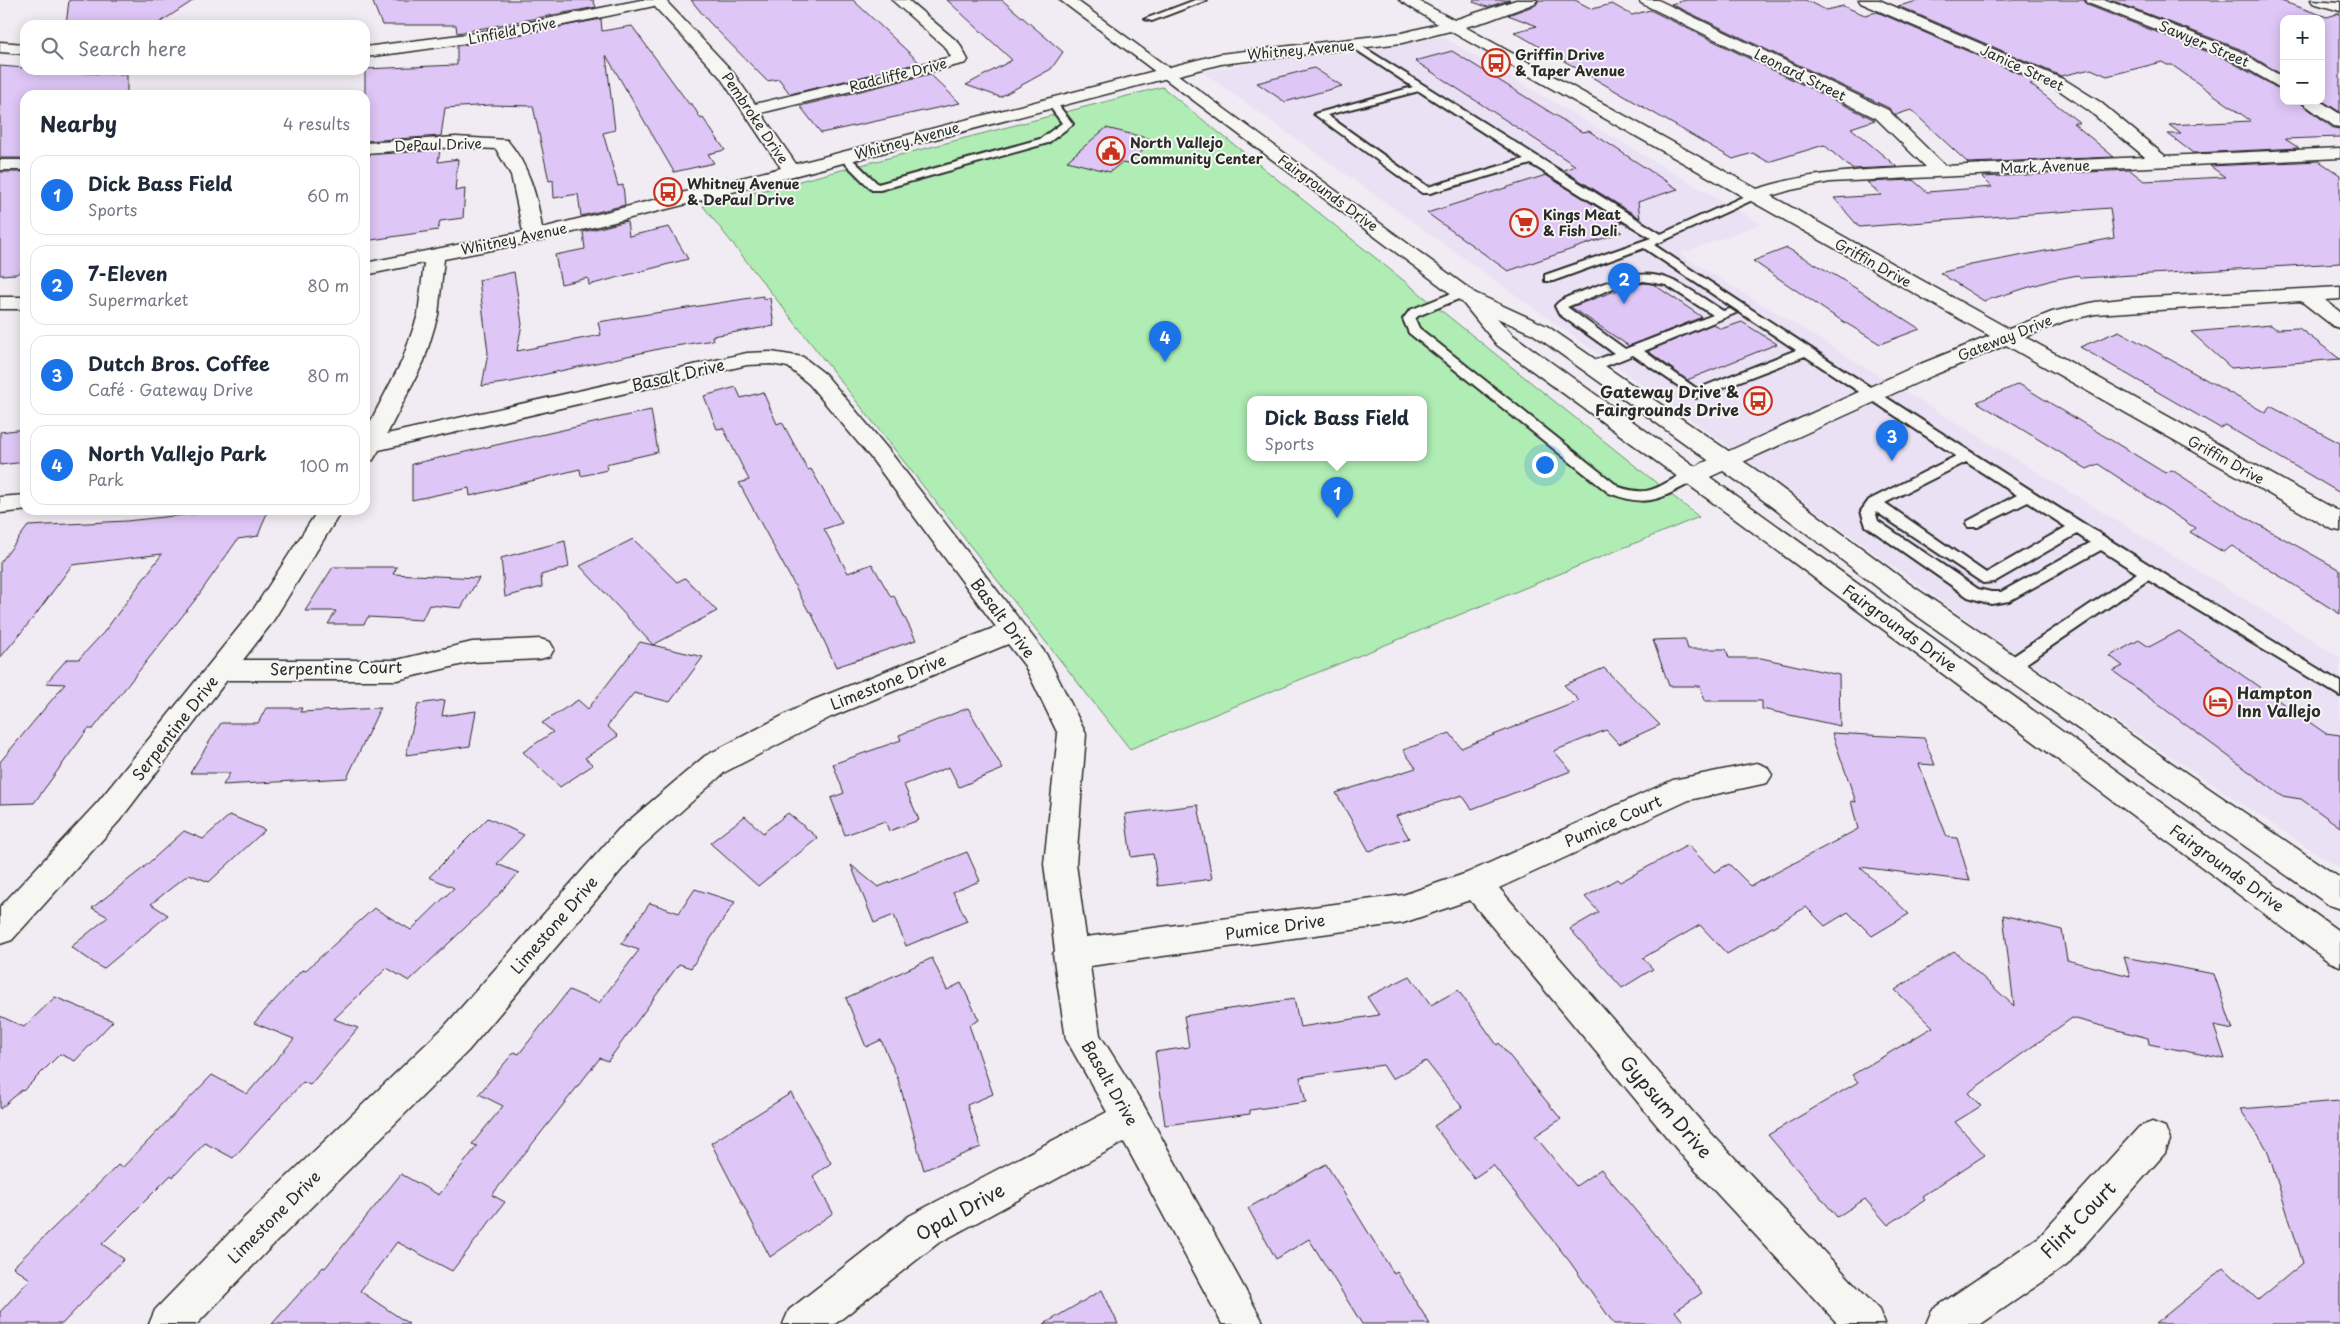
<!DOCTYPE html>
<html lang="en">
<head>
<meta charset="utf-8">
<style>
  :root { --surface:#fff; --page:#f2f2f3; --text:#1f2937; --muted:#747a83; --line:#e0e1e3; --accent:#1a73e8 }
  body { margin:0; font-family:"Playpen Sans",sans-serif; background:var(--page); color:var(--text) }
  .controls { position:absolute; right:15px; top:15px; display:grid; overflow:hidden; border-radius:10px; box-shadow:0 2px 12px #0003 }
  .controls button { width:45px; height:45px; display:grid; place-items:center; padding:0; border:0; border-bottom:1px solid var(--line); background:var(--surface); color:var(--text); font:25px sans-serif }
  .you { position:absolute; left:1544px; top:464px; width:18px; height:18px; margin:-12px; border:4px solid #fff; border-radius:50%; background:#1a73e8; box-shadow:0 0 0 8px #1a73e833 }
  .badge { display:grid; place-items:center; width:32px; height:32px; border-radius:50%; background:var(--accent); color:#fff; font-size:16px; font-weight:700 }
  .pin { position:absolute; translate:-50% -41px; filter:drop-shadow(0 1px 2px #0008) }
  .pin::after { content:''; position:absolute; top:26px; width:18px; height:15px; background:inherit; clip-path:polygon(0 0,100% 0,50% 100%) }
  .popup { position:absolute; left:1247px; top:396px; width:180px; height:65px; box-sizing:border-box; display:grid; place-content:center; border-radius:10px; background:var(--surface); filter:drop-shadow(0 1px 4px #0005); font-size:16px; white-space:nowrap; color:var(--muted) }
  .popup b { font-size:19px; color:var(--text) }
  .popup::after { content:''; position:absolute; left:50%; top:100%; margin-left:-10px; border:10px solid transparent; border-top-color:var(--surface) }
  .list { margin:0; padding:0; list-style:none }
  h2 { display:flex; justify-content:space-between; align-items:center; height:65px; margin:0; padding:0 20px; font-size:21px }
  h2 small { font-size:16px; font-weight:400; color:var(--muted) }
  .list li { display:grid; grid-template-columns:32px 1fr auto; gap:15px; align-items:center; box-sizing:border-box; height:80px; margin:0 10px 10px; padding:0 10px; border:1px solid var(--line); border-radius:15px }
  .list b { display:block; font-size:19px; white-space:nowrap }
  .list p { margin:0; font-size:16px; white-space:nowrap; color:var(--muted) }
  .list em { font-size:16px; font-style:normal; color:var(--muted) }
  .icon { flex:none; width:28px; height:28px; fill:none; stroke:currentColor; stroke-width:2; stroke-linecap:round; stroke-linejoin:round }
  .map { position:relative; flex:none; width:2340px; height:1324px; overflow:hidden }
  .search { position:absolute; background:var(--surface); box-shadow:0 2px 12px #0003; left:20px; top:20px; width:350px; height:55px; display:flex; align-items:center; gap:12px; box-sizing:border-box; padding:0 18px; border-radius:15px; color:var(--muted); font-size:19px }
  .panel { position:absolute; background:var(--surface); box-shadow:0 2px 12px #0003; left:20px; top:90px; width:350px; height:425px; border-radius:15px }
  .map>svg:first-child { display:block }
  .built { fill:#ebe1f4 }
  .green { fill:#afedb4; stroke:#6d8c70; fill-rule:evenodd }
  .building { fill:#dec6f6; stroke:#2b2b2b }
  .lines { fill:none; stroke-linecap:round; stroke-linejoin:round }
  .lane-casing { stroke:#2b2b2b; stroke-width:4 }
  .street-casing { stroke:#2b2b2b; stroke-width:3 }
  .secondary-casing { stroke:#2b2b2b; stroke-width:3 }
  .lane { fill:#f6f6f2; fill-rule:evenodd }
  .street { fill:#f6f6f2; fill-rule:evenodd }
  .secondary { fill:#f6f6f2; fill-rule:evenodd }
  .labels { text-anchor:middle; stroke-width:4; stroke-linejoin:round; paint-order:stroke }
  .far-street-label { font-size:14px; fill:#2b2b2b; stroke:#f6f6f2 }
  .far-poi-label { font-size:14px; font-weight:bold; fill:#2b2b2b; stroke:#f6f6f2; text-anchor:start }
  .street-label { font-size:16px; fill:#2b2b2b; stroke:#f6f6f2 }
  .poi-label { font-size:16px; font-weight:bold; fill:#2b2b2b; stroke:#f6f6f2; text-anchor:end }
  .near-street-label { font-size:19px; fill:#2b2b2b; stroke:#f6f6f2 }
</style>
</head>
<body>
<div class="map">
<svg width="2340" height="1324" viewBox="0 0 2340 1324">
  <rect width="100%" height="100%" fill="#f1ecf3"/>
  <filter id="ink" filterUnits="userSpaceOnUse"><feTurbulence type="fractalNoise" baseFrequency=".02" numOctaves="2"/><feDisplacementMap in="SourceGraphic" scale="10" xChannelSelector="R" yChannelSelector="G"/><feConvolveMatrix kernelMatrix="1 2 1 2 8 2 1 2 1" color-interpolation-filters="sRGB"/></filter>
  <g filter="url(#ink)">
    <path class="built" d="M1441 36 1761 224 1680 254 2340 657V869L1989 636 1698 425 1202 72 1287 57 1359 53Z"/>
    <path class="green" d="M1162 87 1699 517 1130 749 703 206ZM1251 399H1423V457H1251Z"/>
    <path class="building" d="M69 0H194L156 25H66Z
      M372 0H593L596 7 457 33 456 25H382Z
      M691 0H853L920 63 790 94 779 79 767 81 709 22Z
      M947 0H1002L1063 52 1051 69 1000 97 966 85 1012 60Z
      M1474 0H1510L1487 7 1473 2Z
      M1539 0H1575L1592 9 1612 4 1632 15 1650 10 1875 120 1851 128 1897 167 1852 169 1824 145 1768 162 1753 153 1733 159 1514 32 1537 26 1508 15 1536 5Z
      M1686 0H1805L1826 10 1843 6 1865 15 1877 12 2039 82 2030 84 2080 123H2073L2114 157 1968 163 1911 110 1895 115 1889 108 1671 4Z
      M1922 0H2084L2087 5 2226 59 2284 92V101H2298L2333 128 2340 129V137L2285 139 2299 148 2193 153 2168 134H2181L2169 125 2251 121 2172 65H2167L2162 62 2107 76 2091 69 2061 76 1898 6Z
      M2111 0H2278L2327 17 2340 13V112L2321 100V19H2284V76L2240 49Z
      M601 19 602 31 632 26 689 104H692L701 119 703 118 725 150 708 154 714 163 674 172 606 55 615 130 603 133 618 186 623 185 625 205 581 216 578 194 554 198 553 180 549 181 533 106 491 105 445 108 441 136 365 141V69L457 65V46Z
      M1452 51 1582 132 1589 131 1678 189 1638 202 1640 218 1563 170 1576 166 1415 61Z
      M0 66 25 68V70L127 75V95H25V158H0Z
      M1314 68 1342 86 1285 102 1257 83Z
      M930 74 960 103 821 133 800 106Z
      M1106 128 1155 140 1128 164 1121 163 1110 172 1067 161Z
      M440 150 438 162 458 159 455 191 465 189 463 218 440 221 438 230 365 241V155Z
      M2319 161 2340 175V263L2081 278 2078 275 2052 280 1984 301 1940 273 1971 265 2114 238 2110 208 1859 227 1834 198 1881 195 1867 182 1913 180 1927 192 1992 187 1982 177 2130 170 2144 181 2225 177 2210 166Z
      M0 172H25V266L17 274 0 275Z
      M1546 175 1623 223 1612 226 1622 232 1508 271 1427 213Z
      M627 221 629 236 669 227 688 259 589 285 588 278 561 284 555 255 585 249 583 232Z
      M1787 248 1838 277 1920 329 1880 344 1828 312 1753 261Z
      M514 272 522 324 517 351 601 335 598 322 763 296V299L770 298 774 326 712 336 713 340 663 348 511 382 482 386 488 353 479 280Z
      M1644 283 1653 284 1702 317 1629 346 1571 307 1629 286Z
      M1742 322 1777 344 1687 380 1648 351 1713 324 1721 329Z
      M2271 325 2276 329 2299 328 2340 359 2231 368 2191 332Z
      M2119 331 2266 413 2270 406 2340 443V493L2225 425 2220 428 2080 347Z
      M2019 384 2165 473 2172 470 2238 513 2340 570V614L2232 546 2223 552 2190 532 2195 528 2098 464 2087 469 1977 402Z
      M736 387 741 398 763 392 777 424 782 422 808 470 811 469 842 523 824 529 848 573 872 564 891 597 894 596 916 640 836 667 811 612H809L739 483 749 480 723 428 717 429 704 396Z
      M651 410 658 452 606 464 607 470 581 476 580 469 470 496 469 488 412 500V464Z
      M25 429V462L0 465V432Z
      M203 510H268L258 536 238 539 195 600 93 729H88L34 803 0 804V762L65 684 46 683 67 659H79L104 632 162 554 72 565 34 617 0 658V563L28 526 126 521 202 513Z
      M633 539 677 582 685 578 717 611 653 645 580 566Z
      M565 541 569 567 541 575 542 587 505 597 501 558Z
      M333 567H397L393 574 479 578 461 608 429 605 422 620 368 617 364 624H328L336 611H305Z
      M2179 631 2325 733 2340 735V827L2301 799 2282 796 2113 671 2123 666 2110 656 2139 640 2149 647Z
      M1685 639 1688 649H1726L1729 658H1761L1839 675 1840 726 1762 709V701H1705L1700 686H1669L1653 640Z
      M640 642 703 657 670 702 634 693 607 726 618 736 585 758 593 765 560 787 523 752 553 732 542 723 578 700 588 709Z
      M1604 668 1660 725 1619 744 1606 730 1554 751 1571 771 1472 809 1462 795 1396 816 1409 838 1369 851 1336 793 1416 768 1403 750 1450 733 1461 748 1579 701 1564 685Z
      M445 700 442 716 476 711 470 746 406 755 418 704Z
      M266 708H302L300 712 380 708 347 778 223 785 230 773H190L221 723H258Z
      M968 708 1003 769 959 787 949 767 904 785 919 820 889 831 885 821 845 835 831 798 844 793 833 764 901 740 899 735Z
      M1832 733 1924 738 1935 765 1919 764 1947 837 1957 838 1970 881 1860 867 1909 914 1872 936 1848 912 1825 926 1806 907 1727 954 1700 925 1643 958 1653 969 1622 988 1570 929 1599 912 1585 897 1617 879 1620 882 1688 845 1714 872 1729 864 1751 886 1858 829 1851 801 1856 802Z
      M1198 805 1212 879 1158 886 1153 854 1131 857 1125 814Z
      M788 813 818 838 758 886 710 843 745 816 763 833Z
      M230 815 265 830 209 882 189 874 151 904 168 915 103 969 71 947 108 917 92 908 142 869 184 831 203 839Z
      M488 818 524 835 497 864 519 873 489 905 409 981 387 968 334 1019 358 1028 310 1085 303 1082 233 1158 205 1143 173 1177 171 1175 102 1244 124 1259 62 1324H0V1312L30 1279 13 1267 118 1165 122 1168 212 1075 247 1094 294 1039 254 1023 302 970 305 971 374 908 411 930 454 888 429 877Z
      M967 852 980 881 953 892 967 921 906 946 894 915 874 923 851 865 878 887Z
      M695 889 735 902 691 968 679 964 608 1061 600 1058 492 1195 505 1202 452 1271 397 1242 360 1291 409 1324H272L323 1267 325 1268 401 1174 439 1195 477 1146 472 1144 503 1106 479 1094 514 1052 519 1054 569 990 599 1003 639 950 621 944 650 903 679 913Z
      M2003 915 2062 930 2067 960 2130 976 2124 957 2214 974 2233 1030 2214 1026 2225 1059 2149 1044 2148 1038 2072 1018 1968 1093 1981 1106 1955 1122 1985 1155 1922 1196 1925 1200 1888 1225 1865 1199 1837 1217 1768 1135 1858 1082 1852 1075 1933 1027 1895 990 1954 951 2014 1006Z
      M932 958 947 990 961 983 979 1020 969 1025 993 1094 967 1105 981 1147 924 1170 898 1079 881 1040 866 1047 846 998Z
      M1410 976 1431 1005 1458 990 1497 1045 1499 1043 1561 1119 1535 1136 1576 1186 1601 1169 1669 1251 1702 1293 1675 1311 1685 1324H1614L1570 1262 1493 1165 1474 1178 1434 1126 1462 1107 1426 1061 1392 1079 1383 1065 1300 1077 1306 1102 1250 1110V1114L1165 1125 1155 1052 1189 1047 1184 1016 1294 999 1300 1027 1379 1015 1367 997Z
      M55 997 113 1021 75 1061 60 1054 23 1091 22 1090 0 1109V1016L24 1027Z
      M791 1093 831 1163 813 1176 833 1213 770 1257 711 1143Z
      M2340 1101V1324H2155L2224 1268 2258 1300 2303 1263 2267 1149 2240 1109Z
      M1326 1164 1394 1274 1397 1272 1430 1324H1362L1309 1239 1276 1259 1248 1208Z
      M1102 1290 1118 1324H1044Z"/>
    <g class="lines">
      <defs>
        <path id="lane" d="M1195 0H1207L1152 21 1145 19Z
          M1355 42 1661 234 1749 194H1757V198L1654 245C1880 395 2108 542 2340 682V696L2148 580 2015 671 2009 673 2003 671 2001 667 2003 663 2137 573 2101 550 2009 601 1991 604 1968 597 1866 526 1861 511 1869 500 1956 456 1805 356 1696 398 1633 355 1598 369H1588L1587 366 1588 363 1614 353 1559 314 1555 306C1562 297 1578 293 1589 289 1656 262 1667 275 1723 311L1730 309 1736 313 1644 351 1697 389 1796 350 1644 248 1553 281H1545V275L1651 238 1531 164 1430 193H1422L1314 114 1413 87 1352 47 1350 45ZM1419 91 1524 159 1428 187 1327 115ZM1644 281 1666 285 1713 315 1625 349 1567 307 1621 285ZM1966 462 2017 495 1968 521 1966 524 1968 527H1978L2028 502 2066 527 1986 573 1885 503ZM1875 511 1983 583 1994 582 2077 534 2090 543 2001 592H1991L1978 589 1878 521Z
          M1049 101H1055L1073 124 1048 143 880 190H872L839 157 844 154 848 155 878 184 1040 139 1062 123 1047 103Z
          M1462 289 1466 290 1468 293 1466 296 1418 316 1415 319 1419 328 1619 487C1656 500 1661 480 1693 471L1698 473 1700 476 1698 479C1661 498 1650 509 1609 493L1409 333 1403 319 1410 310Z"/>
        <path id="street" d="M641 0H665L732 71 755 104 951 57 946 48 892 0H908L959 43 968 60 966 63 761 113 796 164 1220 54 1402 33 1438 24 1399 0H1417L1454 20 1516 0H1537L1535 3 1487 21 1465 27 1757 189C1812 171 1868 170 1926 167L1876 118 1641 3 1639 0H1658L1888 110 1945 166 2145 157 2088 110 2053 86 1861 3 1859 0H1879L2065 80 2100 102 2165 156 2340 148V158L1830 182 1791 190 1771 196 2009 329 2052 312 2095 302 2131 298 2340 287V299L2325 300 2340 312V328L2333 326 2301 301 2095 314 2065 321 2025 337 2340 512V531L2331 529 2006 345 1934 375 1701 481 1693 484 1685 481 1681 476 1685 471 1918 365 1990 336 1450 31 1402 43 1221 64 679 206 533 242 444 259 438 315 424 361 387 434 747 353 771 352 803 357 825 374 887 448 1046 654 1086 734 1076 864 1086 937 1403 895 1467 873 1673 780 1757 763 1767 767 1772 775 1767 783 1689 800 1499 888 1711 1133 1879 1310 1885 1324H1838L1685 1159 1470 900 1403 923 1090 966 1100 1035 1144 1106 1264 1324H1222L1124 1142 937 1244 835 1324H783L789 1310 909 1216 1107 1112 1066 1039 1053 954 1055 951 1044 864 1058 734 1025 666 1008 644 831 717 725 772 640 848 468 1051 269 1249 197 1324H149L155 1310 241 1221 444 1027 618 830 705 756 811 701 996 627 871 458 809 384 788 367 771 364 747 365 379 450 373 460 365 462V432L402 361 418 315 424 263 365 275V263L523 232 511 175 496 149 456 147 365 153V143L456 137 507 140C529 166 537 195 542 228L781 168 720 77 654 6C558 27 463 46 365 57V47L475 33Z
          M2086 0H2106L2239 51 2284 78V90L2227 57 2088 3Z
          M2311 0 2340 2V11L2313 3Z
          M0 42 25 44V54L0 52Z
          M2300 101H2320L2340 114V127L2334 126Z
          M0 160H25V170H0Z
          M0 297H25V309H0Z
          M25 495V510H29L0 513V497Z
          M318 510H342L271 624 243 660H397L472 642 540 639 550 642 554 649 550 656 540 659 472 662 397 680H227L120 820 12 940 0 944V907L98 802 253 610Z
          M2152 1122 2165 1127 2170 1140 2165 1153 2067 1265 1981 1324H1926L1932 1310 2039 1237 2139 1127Z"/>
        <path id="secondary" d="M1060 0H1076L1475 293 1547 326 1769 479 1911 585 2340 878V909L2329 905 1893 599 1751 491 1533 334 1497 318 1513 335 2340 932V966L2328 961 1723 510 1497 345 1462 302Z"/>
      </defs>
      <use href="#lane" class="lane-casing"/>
      <use href="#street" class="street-casing"/>
      <use href="#secondary" class="secondary-casing"/>
      <use href="#lane" class="lane"/>
      <use href="#street" class="street"/>
      <use href="#secondary" class="secondary"/>
    </g>
  </g>
  <defs>
    <symbol id="bus-ring" viewBox="-11 -11 22 22"><circle r="9.5" fill="#f6f6f2" stroke="#c8321e" stroke-width="1.5"/><path d="M-5-6H5V4H4V6H2V4H-2V6H-4V4H-5ZM-3.5-4V0h7V-4ZM-3.5 1.2v1.5H-2V1.2ZM2 1.2v1.5H3.5V1.2Z" fill="#c8321e"/></symbol>
    <symbol id="civic-ring" viewBox="-11 -11 22 22"><circle r="9.5" fill="#f6f6f2" stroke="#c8321e" stroke-width="1.5"/><path d="M-.6-6.5H3V-4.5H.6V-3L4-1V1h2V6H-6V1h2V-1L-.6-3ZM-1.2 2.5V6h2.4V2.5Z" fill="#c8321e"/></symbol>
    <symbol id="supermarket-ring" viewBox="-11 -11 22 22"><circle r="9.5" fill="#f6f6f2" stroke="#c8321e" stroke-width="1.5"/><path d="M-6-5.5h2.5l.6 2H6L4.5 2H-2.5L-4.4-4H-6ZM-1.5 3.2a1.3 1.3 0 1 0 .1 0ZM3 3.2a1.3 1.3 0 1 0 .1 0Z" fill="#c8321e"/></symbol>
    <symbol id="hotel-ring" viewBox="-11 -11 22 22"><circle r="9.5" fill="#f6f6f2" stroke="#c8321e" stroke-width="1.5"/><path d="M-6-4.5h1.5V1H6V5H4.5V3h-9V5H-6ZM-4 0a1.8 1.8 0 1 1 3.6 0ZM.5 0V-2.5h3Q6-2.5 6 0Z" fill="#c8321e"/></symbol>
  </defs>
  <g fill-rule="evenodd">
    <use href="#bus-ring" x="1480" y="47" width="32" height="32"/>
    <use href="#civic-ring" x="1095" y="135" width="32" height="32"/>
    <use href="#bus-ring" x="652" y="176" width="32" height="32"/>
    <use href="#supermarket-ring" x="1508" y="207" width="32" height="32"/>
    <use href="#bus-ring" x="1742" y="385" width="32" height="32"/>
    <use href="#hotel-ring" x="2202" y="686" width="32" height="32"/>
  </g>
  <g class="labels">
    <g class="far-street-label">
      <text transform="translate(512 31) rotate(-11)" y="5">Linfield Drive</text>
      <text transform="translate(2204 44) rotate(23)" y="5">Sawyer Street</text>
      <text transform="translate(1301 50) rotate(-5)" y="5">Whitney Avenue</text>
      <text transform="translate(2022 68) rotate(25)" y="5">Janice Street</text>
      <text transform="translate(898 75) rotate(-14)" y="5">Radcliffe Drive</text>
      <text transform="translate(1800 75) rotate(26)" y="5">Leonard Street</text>
      <text transform="translate(755 118) rotate(56)" y="5">Pembroke Drive</text>
      <text transform="translate(907 141) rotate(-15)" y="5">Whitney Avenue</text>
      <text transform="translate(438 145) rotate(-2)" y="5">DePaul Drive</text>
      <text transform="translate(2045 167) rotate(-2)" y="5">Mark Avenue</text>
      <text transform="translate(1328 193) rotate(36)" y="5">Fairgrounds Drive</text>
      <text transform="translate(514 239) rotate(-12)" y="5">Whitney Avenue</text>
      <text transform="translate(1873 263) rotate(29)" y="5">Griffin Drive</text>
      <text transform="translate(2005 338) rotate(-22)" y="5">Gateway Drive</text>
      <text transform="translate(2226 460) rotate(29)" y="5">Griffin Drive</text>
    </g>
    <g class="far-poi-label">
      <text x="1515" y="60">Griffin Drive<tspan x="1515" dy="16">&amp; Taper Avenue</tspan></text>
      <text x="1130" y="148">North Vallejo<tspan x="1130" dy="16">Community Center</tspan></text>
      <text x="687" y="189">Whitney Avenue<tspan x="687" dy="16">&amp; DePaul Drive</tspan></text>
      <text x="1543" y="220">Kings Meat<tspan x="1543" dy="16">&amp; Fish Deli</tspan></text>
    </g>
    <g class="street-label">
      <text transform="translate(678 375) rotate(-13)" y="6">Basalt Drive</text>
      <text transform="translate(1003 618) rotate(53)" y="6">Basalt Drive</text>
      <text transform="translate(1900 628) rotate(36)" y="6">Fairgrounds Drive</text>
      <text transform="translate(336 668) rotate(-1)" y="6">Serpentine Court</text>
      <text transform="translate(888 682) rotate(-22)" y="6">Limestone Drive</text>
      <text transform="translate(175 728) rotate(-52)" y="6">Serpentine Drive</text>
      <text transform="translate(1613 821) rotate(-24)" y="6">Pumice Court</text>
      <text transform="translate(2227 868) rotate(36)" y="6">Fairgrounds Drive</text>
      <text transform="translate(554 925) rotate(-49)" y="6">Limestone Drive</text>
      <text transform="translate(1275 927) rotate(-8)" y="6">Pumice Drive</text>
      <text transform="translate(1110 1083) rotate(60)" y="6">Basalt Drive</text>
      <text transform="translate(274 1217) rotate(-45)" y="6">Limestone Drive</text>
    </g>
    <g class="poi-label">
      <text x="1739" y="398">Gateway Drive &amp;<tspan x="1739" dy="18">Fairgrounds Drive</tspan></text>
      <text x="2237" y="699" text-anchor="start">Hampton<tspan x="2237" dy="18">Inn Vallejo</tspan></text>
    </g>
    <g class="near-street-label">
      <text transform="translate(1666 1107) rotate(49)" y="7">Gypsum Drive</text>
      <text transform="translate(960 1212) rotate(-29)" y="7">Opal Drive</text>
      <text transform="translate(2078 1220) rotate(-46)" y="7">Flint Court</text>
    </g>
  </g>
</svg>
<div class="controls">
<button>+</button>
<button>−</button>
</div>
<div class="you"></div>
<div class="pin badge" style="left:1337px;top:518px">1</div>
<div class="popup"><b>Dick Bass Field</b>Sports</div>
<div class="pin badge" style="left:1624px;top:304px">2</div>
<div class="pin badge" style="left:1892px;top:461px">3</div>
<div class="pin badge" style="left:1165px;top:362px">4</div>
<div class="search"><svg class="icon" aria-label="search" viewBox="0 0 24 24"><circle cx="10" cy="10" r="6"/><path d="M15 15l6 6"/></svg>Search here</div>
<section class="panel">
<h2>Nearby<small>4 results</small></h2>
<ul class="list">
<li><span class="badge">1</span><div><b>Dick Bass Field</b><p>Sports</p></div><em>60 m</em></li>
<li><span class="badge">2</span><div><b>7-Eleven</b><p>Supermarket</p></div><em>80 m</em></li>
<li><span class="badge">3</span><div><b>Dutch Bros. Coffee</b><p>Café · Gateway Drive</p></div><em>80 m</em></li>
<li><span class="badge">4</span><div><b>North Vallejo Park</b><p>Park</p></div><em>100 m</em></li>
</ul>
</section>
</div>
</body>
</html>
